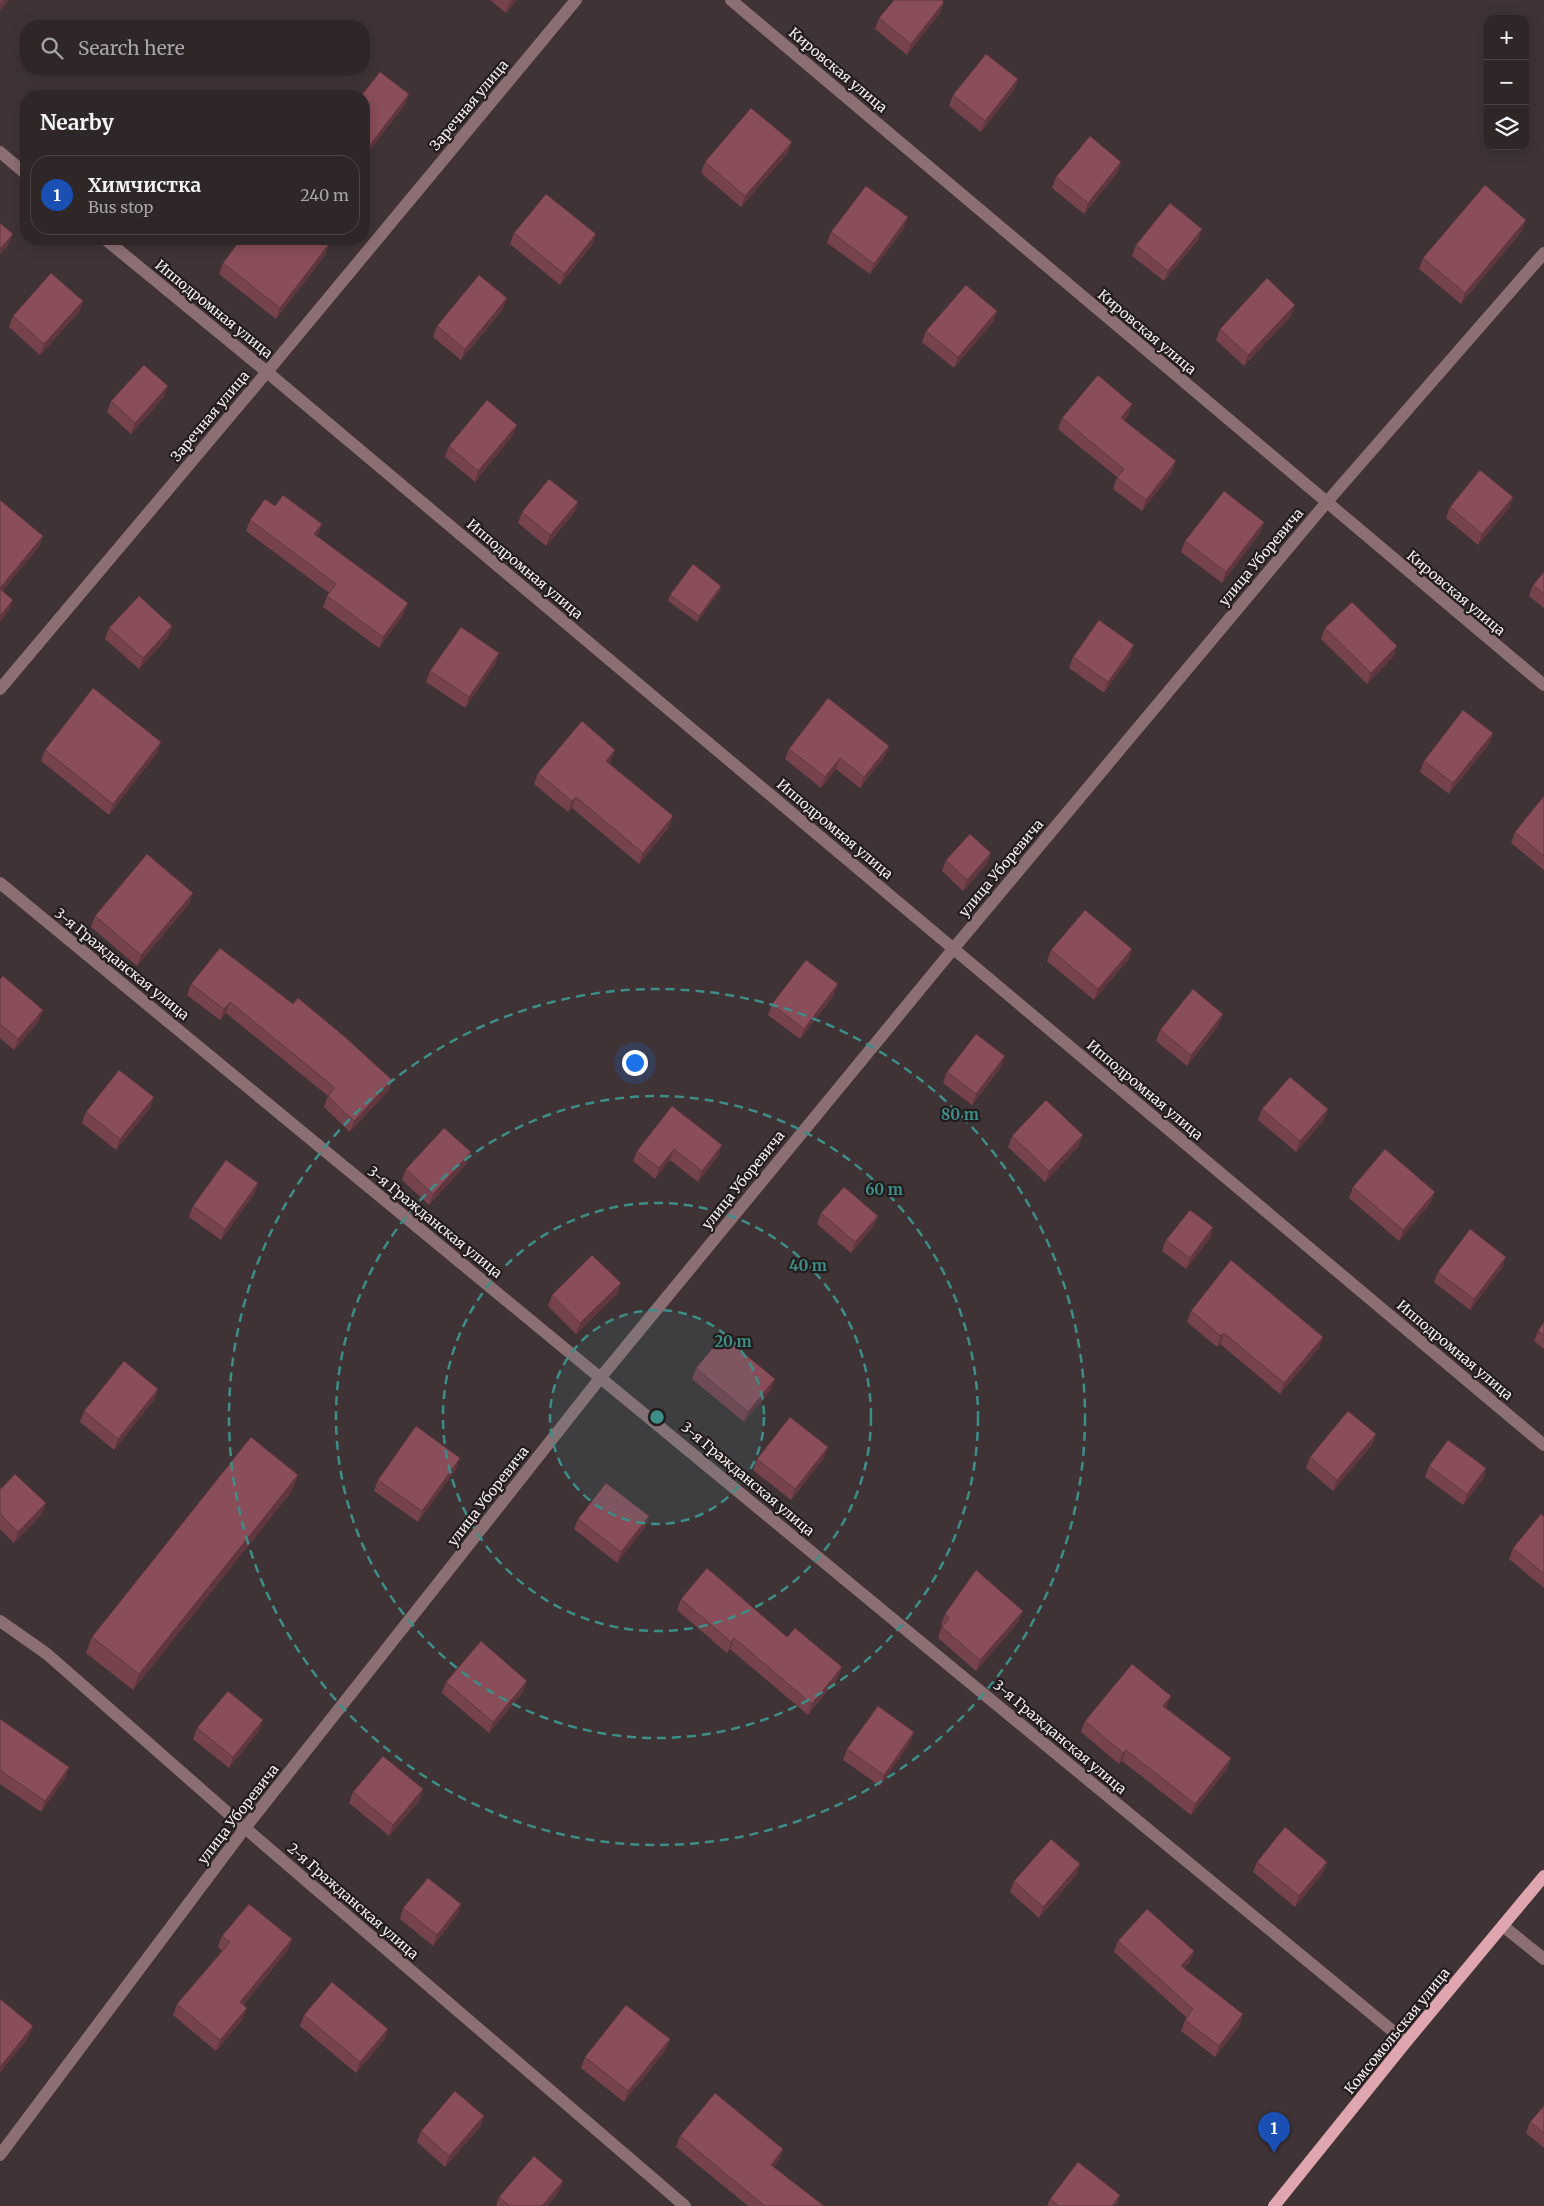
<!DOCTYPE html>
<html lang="en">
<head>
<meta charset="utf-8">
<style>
  :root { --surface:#2f2628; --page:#372e30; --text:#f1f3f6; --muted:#a7a5a8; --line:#4a4345; --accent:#d93025 }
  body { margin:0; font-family:Merriweather,serif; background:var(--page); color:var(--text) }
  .controls { position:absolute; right:15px; top:15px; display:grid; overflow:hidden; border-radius:10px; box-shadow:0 2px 12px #0003 }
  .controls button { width:45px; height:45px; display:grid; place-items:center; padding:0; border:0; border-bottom:1px solid var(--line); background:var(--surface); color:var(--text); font:25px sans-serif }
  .you { position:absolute; left:634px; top:1062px; width:18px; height:18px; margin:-12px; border:4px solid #fff; border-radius:50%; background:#1a73e8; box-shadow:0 0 0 8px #1a73e833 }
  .badge { display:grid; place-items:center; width:32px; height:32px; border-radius:50%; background:var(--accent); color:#fff; font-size:16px; font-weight:700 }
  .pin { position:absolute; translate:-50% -41px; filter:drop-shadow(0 1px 2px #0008) }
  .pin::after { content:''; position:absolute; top:26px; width:18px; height:15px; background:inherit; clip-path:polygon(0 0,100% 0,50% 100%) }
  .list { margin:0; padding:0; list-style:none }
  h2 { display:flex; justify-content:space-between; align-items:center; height:65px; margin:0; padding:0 20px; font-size:21px }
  h2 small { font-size:16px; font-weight:400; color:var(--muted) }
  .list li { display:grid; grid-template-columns:32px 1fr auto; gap:15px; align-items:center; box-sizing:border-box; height:80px; margin:0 10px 10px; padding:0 10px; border:1px solid var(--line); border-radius:20px }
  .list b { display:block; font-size:19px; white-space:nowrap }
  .list p { margin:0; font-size:16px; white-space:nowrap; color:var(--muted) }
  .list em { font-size:16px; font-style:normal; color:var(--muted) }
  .icon { flex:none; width:28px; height:28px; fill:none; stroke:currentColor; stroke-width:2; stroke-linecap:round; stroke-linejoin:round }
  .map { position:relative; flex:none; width:1544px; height:2206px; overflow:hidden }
  .search { position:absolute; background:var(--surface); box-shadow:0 2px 12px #0003; left:20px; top:20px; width:350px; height:55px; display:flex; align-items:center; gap:12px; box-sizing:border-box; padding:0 18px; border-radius:20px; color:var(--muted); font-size:19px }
  .panel { position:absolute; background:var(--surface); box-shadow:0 2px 12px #0003; left:20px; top:90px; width:350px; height:155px; border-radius:20px }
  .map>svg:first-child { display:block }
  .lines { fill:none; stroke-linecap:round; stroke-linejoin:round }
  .minor { stroke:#8c6f73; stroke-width:12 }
  .major { stroke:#e0a6af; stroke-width:12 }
  .wall { fill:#76434d }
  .shaded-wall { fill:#60373e }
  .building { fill:#894e59; stroke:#60373e }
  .ring { fill:none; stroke:#3d8e88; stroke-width:2.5; stroke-dasharray:9 6 }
  .labels { text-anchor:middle; stroke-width:4.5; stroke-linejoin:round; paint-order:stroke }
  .street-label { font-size:14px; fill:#f6eeef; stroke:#221c1d }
  .centre { fill:#3d8e88; stroke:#221c1d; stroke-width:2.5 }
  .ring-label { font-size:15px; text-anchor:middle; font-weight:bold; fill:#3d8e88; stroke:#221c1d; stroke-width:4.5; stroke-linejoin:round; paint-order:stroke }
</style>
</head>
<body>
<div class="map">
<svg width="1544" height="2206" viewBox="0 0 1544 2206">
  <rect width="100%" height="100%" fill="#3f3335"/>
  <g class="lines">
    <path class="minor" d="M731 0 1544 685
      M0 152 26 174
      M105 239 267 372 1544 1445
      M0 689 267 372 576 0
      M0 883 1406 2042
      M0 1621 47 1654 245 1828 685 2206
      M1503 1926 1544 1959
      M0 2155 245 1828 601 1377 954 948 1326 503 1544 253"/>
    <path class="major" d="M1274 2206 1406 2042 1544 1876"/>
  </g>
  <path class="wall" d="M490 0H517L506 13Z
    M944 2 940 13 907 55 875 29 879 18Z
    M1018 79 1014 90 981 132 949 106 953 95Z
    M788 153 741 207 701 173 705 162Z
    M1121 162 1117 173 1084 214 1052 188 1056 177Z
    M904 228 870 274 827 243 831 232Z
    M1202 229 1198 240 1164 281 1132 256 1136 245Z
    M1522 231 1461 304 1419 269 1423 258Z
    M514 233 592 245 560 285 510 244Z
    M329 244 325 255 276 319 219 274 223 263Z
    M83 301 79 312 40 355 9 327 13 316Z
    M1295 305 1291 316 1244 366 1216 340 1220 329Z
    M503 309 461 360 433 337 437 326Z
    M997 311 993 322 954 368 922 342 926 331Z
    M164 397 131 434 107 412 111 401Z
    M1132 404 1128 415 1124 421 1172 472 1142 511 1113 489 1117 477 1058 429 1062 418Z
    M513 435 475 482 445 457 449 446Z
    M1513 497 1509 508 1478 545 1446 518 1450 507Z
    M578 502 574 513 546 546 518 523 522 512Z
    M250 520 318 535 317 536 404 614 379 648 323 607 327 596 329 593 246 531Z
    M1264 522 1260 533 1222 583 1181 552 1185 541Z
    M1544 572V608L1529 596 1533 585Z
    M721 586 719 592 697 622 668 601 670 595Z
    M172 626 168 637 139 669 105 639 109 628Z
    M1325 628 1393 657 1367 684 1321 639Z
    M499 653 495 664 465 708 426 682 430 671Z
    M1130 656 1104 693 1069 668 1073 657Z
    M1493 733 1489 744 1449 794 1420 772 1424 761Z
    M889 746 885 756 860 788 836 769 821 788 785 759 789 749Z
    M45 750 157 753 109 815 41 761Z
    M615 750 611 760 609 763 669 827 639 864 572 808 568 812 534 784 538 773Z
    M1544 796V870L1511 843 1515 832Z
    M991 853 987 864 963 891 942 871 946 860Z
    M189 904 137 966 91 927 95 916Z
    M1132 949 1128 960 1094 1000 1047 961 1051 950Z
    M0 979 39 1021 14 1050 0 1038Z
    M191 984 293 1004 392 1080 388 1091 350 1132 324 1107 328 1096 226 1013 220 1020 187 995Z
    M834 995 800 1039 768 1015 772 1004Z
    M1219 1025 1187 1066 1156 1041 1160 1030Z
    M1001 1067 972 1105 943 1083 947 1072Z
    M672 1106 718 1156 698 1182 670 1160 655 1179 633 1161 637 1151Z
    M150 1108 116 1150 82 1123 86 1112Z
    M1262 1109H1328L1324 1120 1296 1152 1258 1120Z
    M1012 1136 1079 1146 1045 1182 1008 1147Z
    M467 1163 429 1205 402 1180 406 1169Z
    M258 1183 254 1194 221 1240 189 1217 193 1206Z
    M1353 1187 1431 1202 1399 1241 1349 1198Z
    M821 1213 878 1216 874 1226 851 1253 817 1224Z
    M1213 1227 1210 1238 1186 1269 1162 1251 1166 1240Z
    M1502 1268 1470 1310 1434 1282 1438 1272Z
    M617 1294 576 1334 548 1306 552 1295Z
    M1191 1311 1323 1337 1319 1348 1280 1394 1220 1344 1217 1347 1187 1322Z
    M1544 1322V1349L1534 1341 1538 1331Z
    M696 1368 771 1390 744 1422 692 1379Z
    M158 1389 154 1400 114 1450 80 1422 84 1411Z
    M1376 1434 1372 1445 1333 1491 1306 1468 1310 1457Z
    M828 1447 824 1458 791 1500 753 1470 757 1459Z
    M1429 1466 1486 1468 1483 1479 1463 1505 1425 1477Z
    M456 1469 418 1522 374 1491 378 1480Z
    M0 1487 1 1489 42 1514 14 1543 0 1529Z
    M292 1491 133 1690 86 1653 92 1637Z
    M649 1516 645 1527 617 1563 574 1529 578 1519Z
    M1544 1517V1588L1509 1559 1513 1548Z
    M681 1599 787 1637 838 1678 808 1715 730 1649 727 1653 677 1610Z
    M945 1614 1019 1621 976 1671 938 1638 942 1626 941 1625Z
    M446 1682 523 1692 489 1733 442 1693Z
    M1171 1696 1166 1708 1231 1758 1227 1769 1191 1815 1122 1761 1119 1764 1081 1732 1085 1721Z
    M0 1719 69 1767 65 1778 41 1812 0 1784Z
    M197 1728 259 1731 229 1768 193 1739Z
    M914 1732 910 1743 880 1786 843 1760 847 1749Z
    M353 1792 420 1800 389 1836 349 1803Z
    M1257 1862 1323 1873 1295 1907 1253 1872Z
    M1080 1864 1076 1875 1039 1918 1010 1892 1014 1881Z
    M461 1904 457 1915 433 1946 400 1919 403 1908Z
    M222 1936 288 1950 243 2005V2019L216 2051 173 2015 177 2004 223 1951 218 1947Z
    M1118 1941 1194 1951 1190 1962 1184 1968 1240 2025 1215 2057 1181 2031 1185 2020 1187 2018 1114 1952Z
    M304 2015 388 2029 384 2040 356 2073 300 2026Z
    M670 2039 666 2050 624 2102 581 2068 585 2057Z
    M1544 2106V2148L1526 2133 1530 2122Z
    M484 2116 480 2127 445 2167 417 2142 421 2131Z
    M680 2136 783 2149 779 2160 774 2167 824 2206H748L676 2147Z
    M559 2192 547 2206H496L499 2197Z
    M1050 2199 1116 2206H1047Z"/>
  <path class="shaded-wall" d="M4 0H9L0 11V5Z
    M512 0H517L506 13 509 3Z
    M944 2 940 13 907 55 911 44Z
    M1018 79 1014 90 981 132 985 121Z
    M409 94 405 105 364 158V156L366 150Z
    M792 142 788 153 741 207 745 196Z
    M1121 162 1117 173 1084 214 1088 203Z
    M908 217 904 228 870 274 874 264Z
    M1526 220 1522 231 1461 304 1465 293Z
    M1202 229 1198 240 1164 281 1168 271Z
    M13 234 9 244 0 255V249Z
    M596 234 592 245 560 285 564 274Z
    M329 244 325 255 276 319 280 308Z
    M507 298 503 309 461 360 465 349Z
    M83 301 79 312 40 355 44 344Z
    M1295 305 1291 316 1244 366 1248 355Z
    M997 311 993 322 954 368 958 357Z
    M168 386 164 397 131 434 135 423Z
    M1132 404 1128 415 1117 429 1121 418Z
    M517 425 513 435 475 482 478 471Z
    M1176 461 1172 472 1142 511 1146 500Z
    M1513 497 1509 508 1478 545 1482 534Z
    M578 502 574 513 546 546 550 535Z
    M1264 522 1260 533 1222 583 1226 572Z
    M322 524 318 535 310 545 314 534Z
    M43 536 39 547 0 594V588Z
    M721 586 719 592 697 622 699 616Z
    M13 600 9 611 0 622V616Z
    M408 603 404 614 379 648 383 637Z
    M172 626 168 637 139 669 143 658Z
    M1134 645 1130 656 1104 693 1108 682Z
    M1397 646 1393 657 1367 684 1371 673Z
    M499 653 495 664 465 708 469 697Z
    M1493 733 1489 744 1449 794 1453 783Z
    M161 742 157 753 109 815 113 804Z
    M889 746 885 756 860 788 864 777Z
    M615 750 611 760 602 772 606 761Z
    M840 758 836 769 821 788 825 777Z
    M576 797 572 808 568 812 572 801Z
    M673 816 669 827 639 864 643 853Z
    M991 853 987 864 963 891 967 880Z
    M193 893 189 904 137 966 141 955Z
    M1132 949 1128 960 1094 1000 1098 989Z
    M838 984 834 995 800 1039 804 1029Z
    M230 1002 226 1013 220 1020 224 1009Z
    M43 1010 39 1021 14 1050 18 1039Z
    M1223 1014 1219 1025 1187 1066 1191 1055Z
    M1005 1056 1001 1067 972 1105 976 1094Z
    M392 1080 388 1091 350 1132 354 1121Z
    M154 1097 150 1108 116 1150 120 1139Z
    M1328 1109 1324 1120 1296 1152 1300 1141Z
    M1083 1135 1079 1146 1045 1182 1049 1171Z
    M722 1145 718 1156 698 1182 702 1171Z
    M674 1149 670 1160 655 1179 659 1168Z
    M471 1152 467 1163 429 1205 433 1194Z
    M258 1183 254 1194 221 1240 225 1229Z
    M1435 1192 1431 1202 1399 1241 1403 1230Z
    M878 1216 874 1226 851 1253 855 1242Z
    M1213 1227 1210 1238 1186 1269 1190 1258Z
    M1506 1257 1502 1268 1470 1310 1474 1299Z
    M621 1283 617 1294 576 1334 580 1323Z
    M1224 1333 1220 1344 1217 1347 1221 1336Z
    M1323 1337 1319 1348 1280 1394 1284 1383Z
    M775 1379 771 1390 744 1422 748 1412Z
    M158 1389 154 1400 114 1450 118 1439Z
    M1376 1434 1372 1445 1333 1491 1337 1480Z
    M828 1447 824 1458 791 1500 795 1489Z
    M460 1458 456 1469 418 1522 422 1511Z
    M1486 1468 1483 1479 1463 1505 1467 1494Z
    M298 1475 292 1491 133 1690 139 1674Z
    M46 1503 42 1514 14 1543 18 1532Z
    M649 1516 645 1527 617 1563 621 1552Z
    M1023 1611 1019 1621 976 1671 980 1660Z
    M734 1638 730 1649 727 1653 731 1642Z
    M842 1667 838 1678 808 1715 812 1704Z
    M527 1681 523 1692 489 1733 493 1722Z
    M1171 1696 1167 1706 1159 1716 1163 1706Z
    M263 1720 259 1731 229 1768 233 1757Z
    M914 1732 910 1743 880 1786 884 1775Z
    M1126 1750 1122 1761 1119 1764 1123 1753Z
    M1231 1758 1227 1769 1191 1815 1195 1804Z
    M69 1767 65 1778 41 1812 45 1801Z
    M423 1789 420 1800 389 1836 393 1825Z
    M1327 1862 1323 1873 1295 1907 1299 1896Z
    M1080 1864 1076 1875 1039 1918 1043 1907Z
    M461 1904 457 1915 433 1946 437 1935Z
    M292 1939 288 1950 236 2013 240 2002Z
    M1194 1951 1190 1962 1177 1977 1181 1966Z
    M247 2008 243 2019 216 2051 220 2040Z
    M1243 2014 1240 2025 1215 2057 1219 2046Z
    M33 2026 29 2037 0 2073V2067Z
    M388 2029 384 2040 356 2073 360 2062Z
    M670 2039 666 2050 624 2102 628 2091Z
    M484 2116 480 2127 445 2167 449 2156Z
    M783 2149 779 2160 767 2176 771 2165Z
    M563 2181 559 2192 547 2206H542Z
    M1120 2195 1117 2205 1112 2206Z"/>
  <path class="building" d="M0 0H4L0 5Z
    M894 0H942L944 2 911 44 879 18Z
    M986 54 1018 79 985 121 953 95Z
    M380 72 409 94 366 150 364 148V96H361Z
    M751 108 792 142 745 196 705 162Z
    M1090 136 1121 162 1088 203 1056 177Z
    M1485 185 1526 220 1465 293 1423 258Z
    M866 186 908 217 874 264 831 232Z
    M546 194 596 234 564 274 514 233Z
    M1170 203 1202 229 1168 271 1136 245Z
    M0 223 13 234 0 249Z
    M241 239H323L329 244 280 308 223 263Z
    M51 273 83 301 44 344 13 316Z
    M479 275 507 298 465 349 437 326Z
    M1267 278 1295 305 1248 355 1220 329Z
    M966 285 997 311 958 357 926 331Z
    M144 365 168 386 135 423 111 401Z
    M1098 375 1132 404 1121 418 1176 461 1146 500 1117 478 1124 469 1062 418Z
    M487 400 517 425 478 471 449 446Z
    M1480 470 1513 497 1482 534 1450 507Z
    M549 479 578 502 550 535 522 512Z
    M1224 491 1264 522 1226 572 1185 541Z
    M283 495 322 524 314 534 408 603 383 637 327 596 336 584 250 520 265 499 275 506Z
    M0 500 43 536 0 588Z
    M693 564 721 586 699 616 670 595Z
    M1544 572V594L1533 585Z
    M0 589 13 600 0 616Z
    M139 596 172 626 143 658 109 628Z
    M1352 602 1397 646 1371 673 1325 628Z
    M1099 620 1134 645 1108 682 1073 657Z
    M461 627 499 653 469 697 430 671Z
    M93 688 161 742 113 804 45 750Z
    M828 698 889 746 864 777 840 758 825 777 789 749Z
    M1463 710 1493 733 1453 783 1424 761Z
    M582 721 615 750 606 761 673 816 643 853 576 797 572 801 538 773Z
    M1544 796V856L1515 832Z
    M970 834 991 853 967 880 946 860Z
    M147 854 193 893 141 955 95 916Z
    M1085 910 1132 949 1098 989 1051 950Z
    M220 948 293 1004 298 998 345 1037 392 1080 354 1121 328 1096 335 1088 230 1002 224 1009 191 984Z
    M806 960 838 984 804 1029 772 1004Z
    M3 976 43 1010 18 1039 0 1024V979Z
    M1193 989 1223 1014 1191 1055 1160 1030Z
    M976 1034 1005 1056 976 1094 947 1072Z
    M119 1070 154 1097 120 1139 86 1112Z
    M1290 1077 1328 1109 1300 1141 1262 1109Z
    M1046 1100 1083 1135 1049 1171 1012 1136Z
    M672 1106 722 1145 702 1171 674 1149 659 1168 637 1151Z
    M444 1128 471 1152 433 1194 406 1169Z
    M1385 1149 1435 1192 1403 1230 1353 1187Z
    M226 1160 258 1183 225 1229 193 1206Z
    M844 1187 878 1216 855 1242 821 1213Z
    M1190 1210 1213 1227 1190 1258 1166 1240Z
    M1470 1229 1506 1257 1474 1299 1438 1272Z
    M592 1255 621 1283 580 1323 552 1295Z
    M1231 1260 1323 1337 1284 1383 1224 1333 1221 1336 1191 1311Z
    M1544 1322V1335L1538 1331Z
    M723 1336 775 1379 748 1412 696 1368Z
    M124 1361 158 1389 118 1439 84 1411Z
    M1348 1411 1376 1434 1337 1480 1310 1457Z
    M790 1417 828 1447 795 1489 757 1459Z
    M416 1426 460 1458 422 1511 378 1480Z
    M251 1437 298 1475 139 1674 92 1637Z
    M1448 1440 1486 1468 1467 1494 1429 1466Z
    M15 1474 46 1503 18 1532 0 1514V1487L1 1489Z
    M606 1483 649 1516 621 1552 578 1519Z
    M1541 1514 1544 1517V1574L1513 1548Z
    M707 1568 787 1637 795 1628 842 1667 812 1704 734 1638 731 1642 681 1599Z
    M976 1570 1023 1611 980 1660 942 1627 949 1618 945 1614Z
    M481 1641 527 1681 493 1722 446 1682Z
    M1132 1664 1171 1696 1163 1706 1231 1758 1195 1804 1126 1750 1123 1753 1085 1721Z
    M228 1691 263 1720 233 1757 197 1728Z
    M878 1706 914 1732 884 1775 847 1749Z
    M0 1719 69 1767 45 1801 0 1770Z
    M383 1756 423 1789 393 1825 353 1792Z
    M1285 1827 1327 1862 1299 1896 1257 1862Z
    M1051 1839 1080 1864 1043 1907 1014 1881Z
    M428 1878 461 1904 437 1935 403 1908Z
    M249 1904 292 1939 240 2002 247 2008 220 2040 177 2004 230 1942 222 1936Z
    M1147 1909 1194 1951 1181 1966 1243 2014 1219 2046 1185 2020 1193 2009 1118 1941Z
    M332 1982 388 2029 360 2062 304 2015Z
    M0 1999 33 2026 0 2067Z
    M626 2005 670 2039 628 2091 585 2057Z
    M455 2091 484 2116 449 2156 421 2131Z
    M715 2093 783 2149 771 2165 824 2206H765L680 2136Z
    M1544 2106V2133L1530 2122Z
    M534 2156 563 2181 542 2206H510L499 2197Z
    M1078 2162 1120 2195 1112 2206H1059L1050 2199Z"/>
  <circle cx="657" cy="1417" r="107" fill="#3d8e88" fill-opacity=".12"/>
  <g class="ring">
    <circle cx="657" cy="1417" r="107"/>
    <circle cx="657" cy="1417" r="214"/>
    <circle cx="657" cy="1417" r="321"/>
    <circle cx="657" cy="1417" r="428"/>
  </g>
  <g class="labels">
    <g class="street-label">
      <text transform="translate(838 70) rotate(40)" y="5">Кировская улица</text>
      <text transform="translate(469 105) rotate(-50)" y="5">Заречная улица</text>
      <text transform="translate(214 309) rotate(39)" y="5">Ипподромная улица</text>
      <text transform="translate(1147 332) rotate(40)" y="5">Кировская улица</text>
      <text transform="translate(210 416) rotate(-50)" y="5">Заречная улица</text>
      <text transform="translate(1261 557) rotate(-50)" y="5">улица Уборевича</text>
      <text transform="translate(525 569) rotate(40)" y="5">Ипподромная улица</text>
      <text transform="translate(1456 593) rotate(40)" y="5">Кировская улица</text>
      <text transform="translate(835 829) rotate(40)" y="5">Ипподромная улица</text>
      <text transform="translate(1001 868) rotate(-50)" y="5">улица Уборевича</text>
      <text transform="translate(122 964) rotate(39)" y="5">3-я Гражданская улица</text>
      <text transform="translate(1145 1090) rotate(40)" y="5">Ипподромная улица</text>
      <text transform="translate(743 1180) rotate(-51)" y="5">улица Уборевича</text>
      <text transform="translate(435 1222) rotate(39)" y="5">3-я Гражданская улица</text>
      <text transform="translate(1455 1350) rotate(40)" y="5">Ипподромная улица</text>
      <text transform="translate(748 1479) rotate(40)" y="5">3-я Гражданская улица</text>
      <text transform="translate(488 1496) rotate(-52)" y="5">улица Уборевича</text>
      <text transform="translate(1060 1737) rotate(40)" y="5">3-я Гражданская улица</text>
      <text transform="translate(238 1814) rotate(-52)" y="5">улица Уборевича</text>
      <text transform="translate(353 1901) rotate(41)" y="5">2-я Гражданская улица</text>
      <text transform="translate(1397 2031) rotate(-51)" y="5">Комсомольская улица</text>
    </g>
  </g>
  <circle cx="657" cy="1417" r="8" class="centre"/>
  <g class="ring-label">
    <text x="960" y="1120">80 m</text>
    <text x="884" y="1195">60 m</text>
    <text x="808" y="1271">40 m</text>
    <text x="733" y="1347">20 m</text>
  </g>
</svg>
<div class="controls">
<button>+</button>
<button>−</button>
<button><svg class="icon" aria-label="layers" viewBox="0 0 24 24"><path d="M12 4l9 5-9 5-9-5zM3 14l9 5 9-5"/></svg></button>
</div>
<div class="you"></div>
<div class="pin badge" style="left:1274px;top:2153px;background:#1a4fb4">1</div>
<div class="search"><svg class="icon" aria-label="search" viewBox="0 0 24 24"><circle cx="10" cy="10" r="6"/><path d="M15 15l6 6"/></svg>Search here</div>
<section class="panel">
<h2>Nearby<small></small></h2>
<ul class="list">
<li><span class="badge" style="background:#1a4fb4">1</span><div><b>Химчистка</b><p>Bus stop</p></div><em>240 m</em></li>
</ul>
</section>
</div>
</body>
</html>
